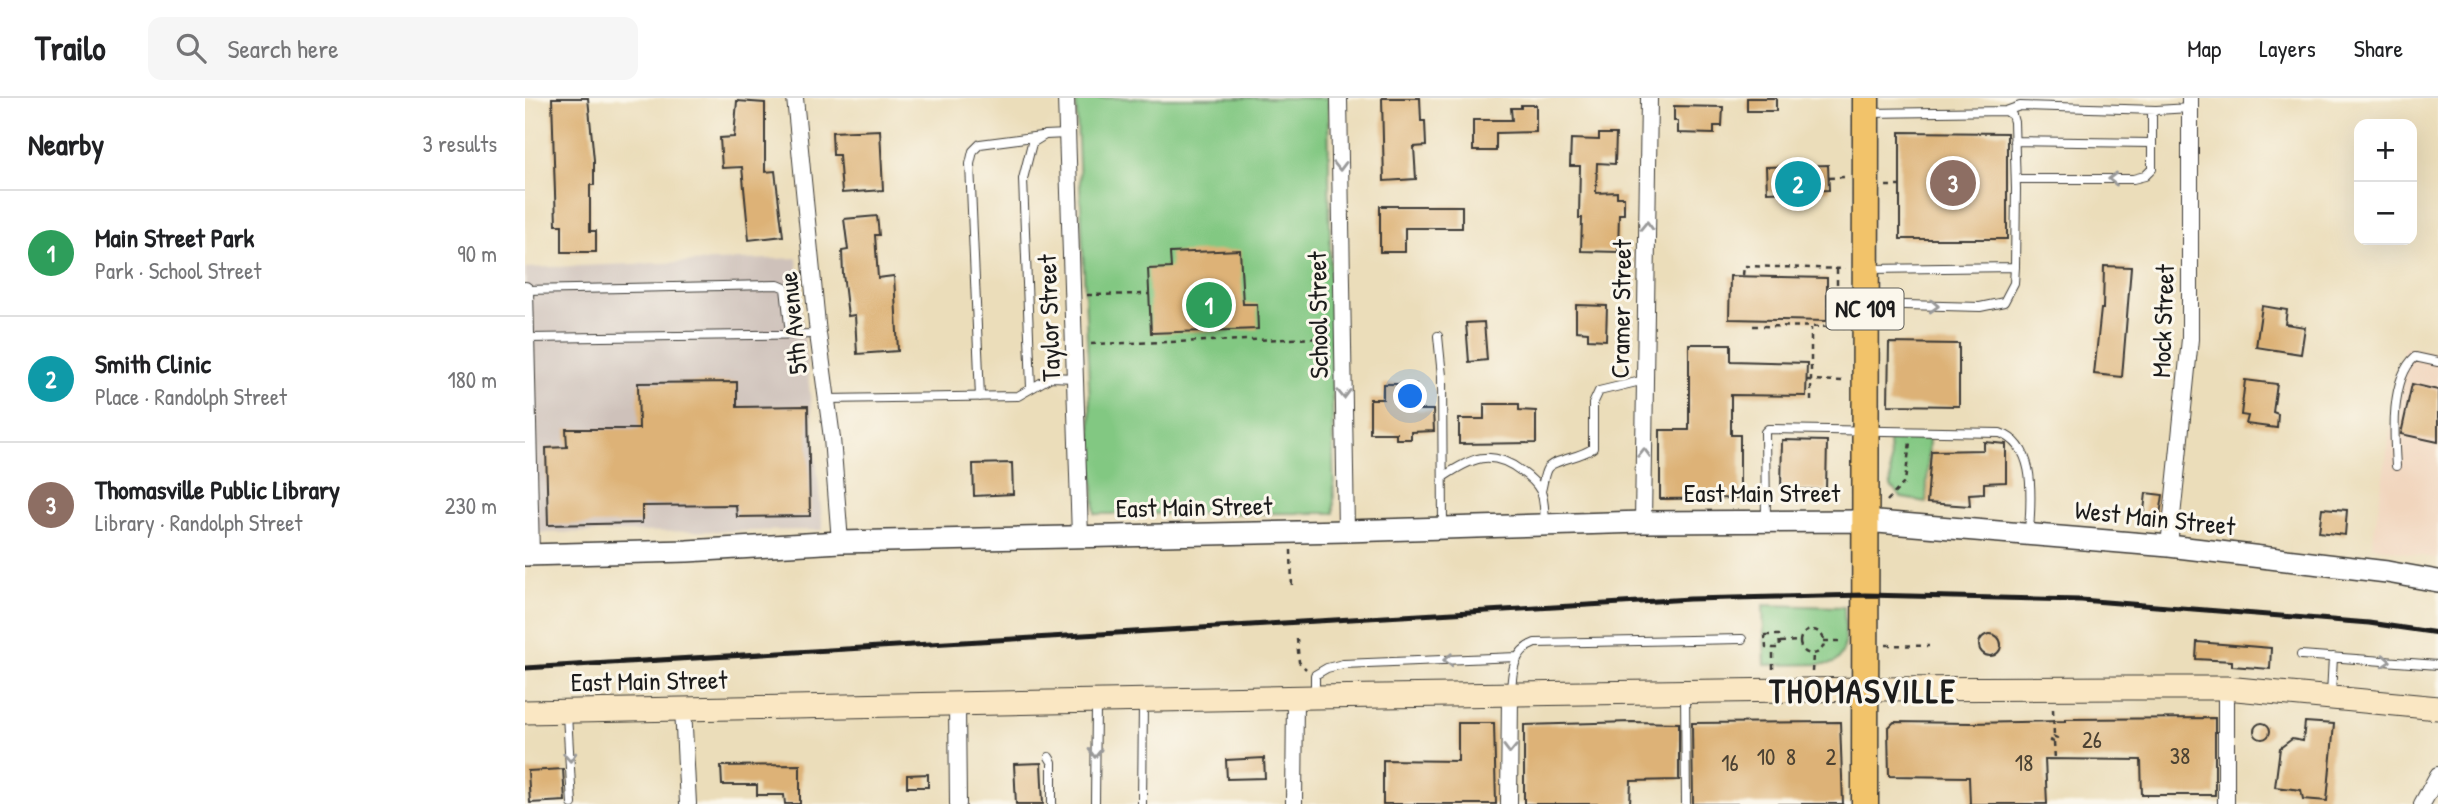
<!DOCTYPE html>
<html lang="en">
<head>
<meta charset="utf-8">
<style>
  :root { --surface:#fff; --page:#f6f6f6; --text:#202124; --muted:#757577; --line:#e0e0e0; --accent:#ea580c }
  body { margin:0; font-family:"Patrick Hand",sans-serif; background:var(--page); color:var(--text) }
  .controls { position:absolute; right:21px; top:21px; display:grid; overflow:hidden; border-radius:14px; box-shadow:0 7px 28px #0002 }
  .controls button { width:63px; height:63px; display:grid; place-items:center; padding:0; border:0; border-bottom:2px solid var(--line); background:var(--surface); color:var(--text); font:35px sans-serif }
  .you { position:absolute; left:886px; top:299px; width:24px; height:24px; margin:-18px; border:5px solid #fff; border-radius:50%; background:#1a73e8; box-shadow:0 0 0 10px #1a73e833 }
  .badge { display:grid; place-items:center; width:46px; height:46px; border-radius:50%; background:var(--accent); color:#fff; font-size:23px; font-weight:700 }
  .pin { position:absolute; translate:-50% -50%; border:4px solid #fff; box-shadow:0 2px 7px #0006 }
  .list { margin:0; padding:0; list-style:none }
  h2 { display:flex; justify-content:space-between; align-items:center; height:91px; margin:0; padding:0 28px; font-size:30px }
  h2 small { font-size:23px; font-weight:400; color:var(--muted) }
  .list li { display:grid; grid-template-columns:46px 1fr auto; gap:21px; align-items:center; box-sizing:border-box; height:126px; padding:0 28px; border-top:2px solid var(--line) }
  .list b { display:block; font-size:26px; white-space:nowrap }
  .list p { margin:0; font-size:23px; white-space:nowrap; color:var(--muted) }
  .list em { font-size:23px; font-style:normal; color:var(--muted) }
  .icon { flex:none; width:38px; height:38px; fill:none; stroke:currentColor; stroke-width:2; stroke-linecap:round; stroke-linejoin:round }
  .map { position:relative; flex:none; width:1913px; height:706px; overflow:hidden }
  header { display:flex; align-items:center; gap:42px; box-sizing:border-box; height:98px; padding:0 35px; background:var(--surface); border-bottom:2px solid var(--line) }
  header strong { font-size:33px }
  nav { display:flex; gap:38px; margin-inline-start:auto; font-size:24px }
  .search { width:490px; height:63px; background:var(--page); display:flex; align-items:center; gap:18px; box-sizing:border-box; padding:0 24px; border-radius:14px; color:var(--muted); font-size:26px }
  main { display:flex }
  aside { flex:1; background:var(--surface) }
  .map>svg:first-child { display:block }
  .built { fill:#f1d5bd }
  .industrial { fill:#cec1ba }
  .green { fill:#82c882; stroke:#4f724f; stroke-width:2 }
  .building { fill:#ddb277 }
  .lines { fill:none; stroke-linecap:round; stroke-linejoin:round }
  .service-casing { stroke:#3b3934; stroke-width:10 }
  .minor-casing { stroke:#3b3934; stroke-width:18 }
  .tertiary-casing { stroke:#3b3934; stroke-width:24 }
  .secondary-casing { stroke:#3b3934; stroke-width:25 }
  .primary-casing { stroke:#3b3934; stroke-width:29 }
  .path { stroke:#3b3934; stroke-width:2.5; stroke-dasharray:5 5; stroke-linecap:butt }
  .service { stroke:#fff; stroke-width:8 }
  .minor { stroke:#fff; stroke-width:16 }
  .tertiary { stroke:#fff; stroke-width:21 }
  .secondary { stroke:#fae7c3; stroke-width:23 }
  .primary { stroke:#f2c36a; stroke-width:26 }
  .rail { stroke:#1c1c1c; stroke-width:5 }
  .oneway { stroke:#999 }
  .labels { text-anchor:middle; stroke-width:6; stroke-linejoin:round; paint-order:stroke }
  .number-label { font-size:23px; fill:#4c4233 }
  .shield { fill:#fbf7ec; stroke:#5f5e5a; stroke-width:2 }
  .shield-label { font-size:24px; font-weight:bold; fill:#1c1c1c }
  .street-label { font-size:26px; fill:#1c1c1c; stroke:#fbf7ec }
  .district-label { font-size:33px; font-weight:bold; letter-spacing:2px; fill:#1c1c1c; stroke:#fbf7ec }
</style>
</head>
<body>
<header>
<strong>Trailo</strong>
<div class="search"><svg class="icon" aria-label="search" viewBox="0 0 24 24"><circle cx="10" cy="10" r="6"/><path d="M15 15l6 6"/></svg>Search here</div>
<nav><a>Map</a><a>Layers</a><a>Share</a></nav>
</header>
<main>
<aside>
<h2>Nearby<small>3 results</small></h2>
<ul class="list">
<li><span class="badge" style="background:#2e9e5b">1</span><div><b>Main Street Park</b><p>Park · School Street</p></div><em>90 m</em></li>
<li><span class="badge" style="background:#0f9aa8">2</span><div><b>Smith Clinic</b><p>Place · Randolph Street</p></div><em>180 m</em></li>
<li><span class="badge" style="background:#8d6e63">3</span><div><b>Thomasville Public Library</b><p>Library · Randolph Street</p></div><em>230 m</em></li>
</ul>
</aside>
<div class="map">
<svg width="1913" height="706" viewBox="0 0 1913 706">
  <rect width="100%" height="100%" fill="#fbf7ec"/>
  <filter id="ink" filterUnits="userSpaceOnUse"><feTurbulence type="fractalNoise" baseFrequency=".0143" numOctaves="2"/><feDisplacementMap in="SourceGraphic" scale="14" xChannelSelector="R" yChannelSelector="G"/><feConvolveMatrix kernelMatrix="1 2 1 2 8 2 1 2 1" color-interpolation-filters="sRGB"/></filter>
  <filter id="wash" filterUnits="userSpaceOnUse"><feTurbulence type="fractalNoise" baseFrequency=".00686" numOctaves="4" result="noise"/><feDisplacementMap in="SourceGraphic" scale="28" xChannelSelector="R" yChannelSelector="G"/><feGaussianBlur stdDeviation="1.57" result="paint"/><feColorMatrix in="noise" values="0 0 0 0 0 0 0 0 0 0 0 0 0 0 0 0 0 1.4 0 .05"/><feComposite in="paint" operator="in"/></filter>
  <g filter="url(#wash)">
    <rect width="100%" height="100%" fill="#ebddba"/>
    <path class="built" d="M1879 248 1913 255V461L1847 448Z"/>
    <path class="industrial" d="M272 160 298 432 0 435V170Z"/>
    <path class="green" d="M551 0H803L809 415 570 416Z
      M1364 340 1404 341 1401 404 1377 400 1366 389Z
      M1238 507 1319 509C1319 526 1326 561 1305 566L1240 567Z"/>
    <g id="blocks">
      <path class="building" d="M27 0H63L69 62V87H65V133H71V154H37V127H31Z
        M857 0H895L896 23H900L901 48 889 49 891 81 859 83Z
        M1222 0H1251V13H1222Z
        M212 3 240 5V74L250 73 258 138 224 142 217 69 197 70 195 40 209 39Z
        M996 7H1011V34L971 35V53H948V22H987L986 10H996Z
        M1149 8 1198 9 1197 28H1189V36L1153 35V23H1149Z
        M355 32 358 92 317 95 314 57H308L307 34Z
        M1375 34 1482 35V141H1375Z
        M1074 36H1091L1090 66 1072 65 1071 95 1092 94V99H1099V116H1094L1093 154 1056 153 1057 120H1054L1055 68H1045L1046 41 1074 42Z
        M1303 67 1304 92 1242 94 1241 69Z
        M855 108H937V130H880V154H855Z
        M352 118 354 137H350L353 180 369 178 373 253 332 256 330 217 323 218 318 176 317 153 323 152 319 121Z
        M715 152 718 206H732L733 231 626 235 623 171 646 170 645 155Z
        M1579 168 1606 169 1597 279 1569 276 1576 211H1578Z
        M1205 178 1302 180V223L1204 221Z
        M1051 207 1082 208 1081 242 1063 241V234L1051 233Z
        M1737 208 1762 212 1760 226 1780 229 1776 256 1731 249Z
        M959 224 962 262 944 264 941 225Z
        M1364 245 1434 246V308L1363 307Z
        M1164 246H1206V263L1282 265 1281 298 1206 297V337H1215V400L1135 401V332H1164Z
        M1720 282 1752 286 1748 314 1753 316 1752 330 1721 326 1723 318 1716 317Z
        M212 284V309L283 308 285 418 212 419 211 407 117 408V425L23 427 21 350 42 349 41 331H114L113 285Z
        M858 286H891V312H908L909 333 886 334V341H871V335H845V301H858Z
        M1887 286 1913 292V344L1876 336Z
        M959 306H994V312L1011 313V345L934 346V321H959Z
        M1257 342 1302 343 1301 392 1256 391Z
        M1459 344 1481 346V384L1459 385V395L1444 396 1445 408 1402 405 1406 353 1459 352Z
        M487 365 488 396 449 398 448 366Z
        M1621 395 1638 397 1634 424 1618 422Z
        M1797 410 1822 412 1820 437 1794 434Z
        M1454 547a11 11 0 1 1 22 0a11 11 0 1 1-22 0Z
        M1672 544 1746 550 1745 571 1707 568V563L1671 561Z
        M1690 620V697H1617L1616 662 1520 661 1522 706H1445L1444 679 1364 678 1363 630 1369 624 1446 625 1540 623V621Z
        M1107 624 1154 625V682L1106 683 1105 706H999V627Z
        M1315 624 1318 706H1168L1167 625Z
        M1780 624 1809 626 1802 703 1778 701 1776 692 1750 689 1755 650 1767 641 1778 643Z
        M933 625H969L971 706H858V662L933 663Z
        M1729 633a8 8 0 1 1 16 0a8 8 0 1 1-16 0Z
        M739 660 740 680 702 681 701 662Z
        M516 665 518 706H491L489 666Z
        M275 667V706H260L259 697H232V687H197L196 668Z
        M38 671 40 703 5 705 3 673Z
        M403 676V689H382V677Z"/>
    </g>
  </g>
  <g filter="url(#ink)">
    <use href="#blocks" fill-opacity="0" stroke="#3b3934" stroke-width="2"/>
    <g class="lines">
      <defs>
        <path id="service" d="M1481 13 1495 8 1631 12
          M1489 43 1627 45
          M1491 81H1608L1620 78 1627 71V15L1631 12 1665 10
          M1346 171 1490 169
          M0 192 253 187 260 190 265 236
          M1343 206 1455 209 1479 204 1489 185 1490 169 1491 91 1489 24 1487 17 1481 13 1344 15
          M913 238 917 278 918 428
          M2 240 293 236
          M506 290 498 81 507 45 520 37 542 36
          M455 299 445 66 448 53 455 46 516 38
          M302 301 493 298 526 279 550 280
          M1871 368C1869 338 1865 281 1890 259L1913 264
          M918 379C946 360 966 350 996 373 1003 378 1011 384 1015 392 1020 400 1019 415 1020 424
          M1016 393C1018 386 1019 376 1022 371 1028 361 1056 360 1068 350V306L1074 293 1120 282
          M1241 422 1240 334 1243 331 1475 335C1514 348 1505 405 1504 436
          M1776 557 1913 567
          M986 594C987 574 988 553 1010 545L1217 541
          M1160 596 1161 706
          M790 597V577L802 570 818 566 992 559
          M1806 597 1808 559
          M42 616 47 706
          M524 659 527 664V706
          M570 706 571 607
          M617 706 618 605"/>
        <path id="minor" d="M270 0 293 236 307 340 315 444
          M541 0 555 439
          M814 0 821 433
          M0 192 6 457
          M1118 424 1124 0
          M1644 448 1665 241V0
          M432 606 433 706
          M158 610 163 706
          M769 706 770 599
          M984 706 985 596
          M1701 706V590
          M1897 706 1913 677"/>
        <path id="tertiary" d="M0 457 162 453 315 444 821 433 1118 424 1340 423 1644 448 1862 474 1913 483"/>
        <path id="secondary" d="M0 614 790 599 1340 591 1602 590H1701L1913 610"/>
        <path id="primary" d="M1340 706 1341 0"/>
      </defs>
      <use href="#service" class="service-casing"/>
      <use href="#minor" class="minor-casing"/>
      <use href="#tertiary" class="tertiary-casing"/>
      <use href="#secondary" class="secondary-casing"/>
      <use href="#primary" class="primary-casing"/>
      <path class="path" d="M1304 80 1319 79
        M1361 88H1375
        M1312 171V229
        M1218 177 1219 168 1320 171
        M562 197 624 196
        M1302 201H1312
        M1228 228 1320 229
        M566 246 801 240
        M1282 282 1319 283
        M1286 303V230
        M1362 403 1380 384 1385 344
        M766 452 767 492
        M1275 544a12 12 0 1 1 24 0a12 12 0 1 1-24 0Z
        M1240 537H1254L1255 550H1241Z
        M772 541 774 564 781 571
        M1299 543H1319
        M1255 544 1275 543
        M1361 547 1404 548
        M1248 571V550
        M1287 574 1288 556
        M1528 611 1529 638
        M1528 638 1532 640 1530 644 1526 643Z
        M1529 644 1530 662"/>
      <use href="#service" class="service"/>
      <use href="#minor" class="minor"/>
      <use href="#tertiary" class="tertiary"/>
      <use href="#secondary" class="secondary"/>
      <use href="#primary" class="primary"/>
      <path class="rail" d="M0 570 1165 501 1340 497 1556 502 1844 525 1913 535"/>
    </g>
    <defs><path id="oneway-chevron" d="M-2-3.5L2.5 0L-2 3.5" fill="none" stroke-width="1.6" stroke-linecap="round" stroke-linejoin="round" transform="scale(1.75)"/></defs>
    <g class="oneway">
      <use href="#oneway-chevron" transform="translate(815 68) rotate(89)"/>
      <use href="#oneway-chevron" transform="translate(1588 81) rotate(-180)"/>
      <use href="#oneway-chevron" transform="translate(1122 128) rotate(-89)"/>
      <use href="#oneway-chevron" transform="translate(1409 208) rotate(2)"/>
      <use href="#oneway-chevron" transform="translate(819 296) rotate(89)"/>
      <use href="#oneway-chevron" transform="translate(1119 355) rotate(-89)"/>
      <use href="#oneway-chevron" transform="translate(923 562) rotate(178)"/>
      <use href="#oneway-chevron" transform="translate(1861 563) rotate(4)"/>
      <use href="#oneway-chevron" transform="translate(985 651) rotate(91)"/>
      <use href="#oneway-chevron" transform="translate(570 655) rotate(91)"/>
      <use href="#oneway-chevron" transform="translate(45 659) rotate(86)"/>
    </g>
  </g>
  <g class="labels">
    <g class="number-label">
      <text x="1567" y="650">26</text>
      <text x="1655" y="666">38</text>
      <text x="1241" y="667">10</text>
      <text x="1266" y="667">8</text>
      <text x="1306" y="667">2</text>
      <text x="1205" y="673">16</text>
      <text x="1499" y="673">18</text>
    </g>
    <rect class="shield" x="1301.5" y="190.5" width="77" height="41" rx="5"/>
    <g class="shield-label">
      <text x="1340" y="219">NC 109</text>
    </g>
    <g class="street-label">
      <text transform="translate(1096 211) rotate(-89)" y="9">Cramer Street</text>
      <text transform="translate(793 217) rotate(-91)" y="9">School Street</text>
      <text transform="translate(524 220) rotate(-92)" y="9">Taylor Street</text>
      <text transform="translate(1638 223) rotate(-88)" y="9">Mock Street</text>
      <text transform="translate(268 225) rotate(-96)" y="9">5th Avenue</text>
      <text x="1237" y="404">East Main Street</text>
      <text transform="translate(669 409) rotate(-1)" y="9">East Main Street</text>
      <text transform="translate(1630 420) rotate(6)" y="9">West Main Street</text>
      <text transform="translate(124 583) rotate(-1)" y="9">East Main Street</text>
    </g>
    <g class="district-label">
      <text x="1338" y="605">THOMASVILLE</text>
    </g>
  </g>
</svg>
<div class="controls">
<button>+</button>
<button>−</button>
</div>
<div class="you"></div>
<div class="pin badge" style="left:684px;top:207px;background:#2e9e5b">1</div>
<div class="pin badge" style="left:1273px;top:86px;background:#0f9aa8">2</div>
<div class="pin badge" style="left:1428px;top:85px;background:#8d6e63">3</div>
</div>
</main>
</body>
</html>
